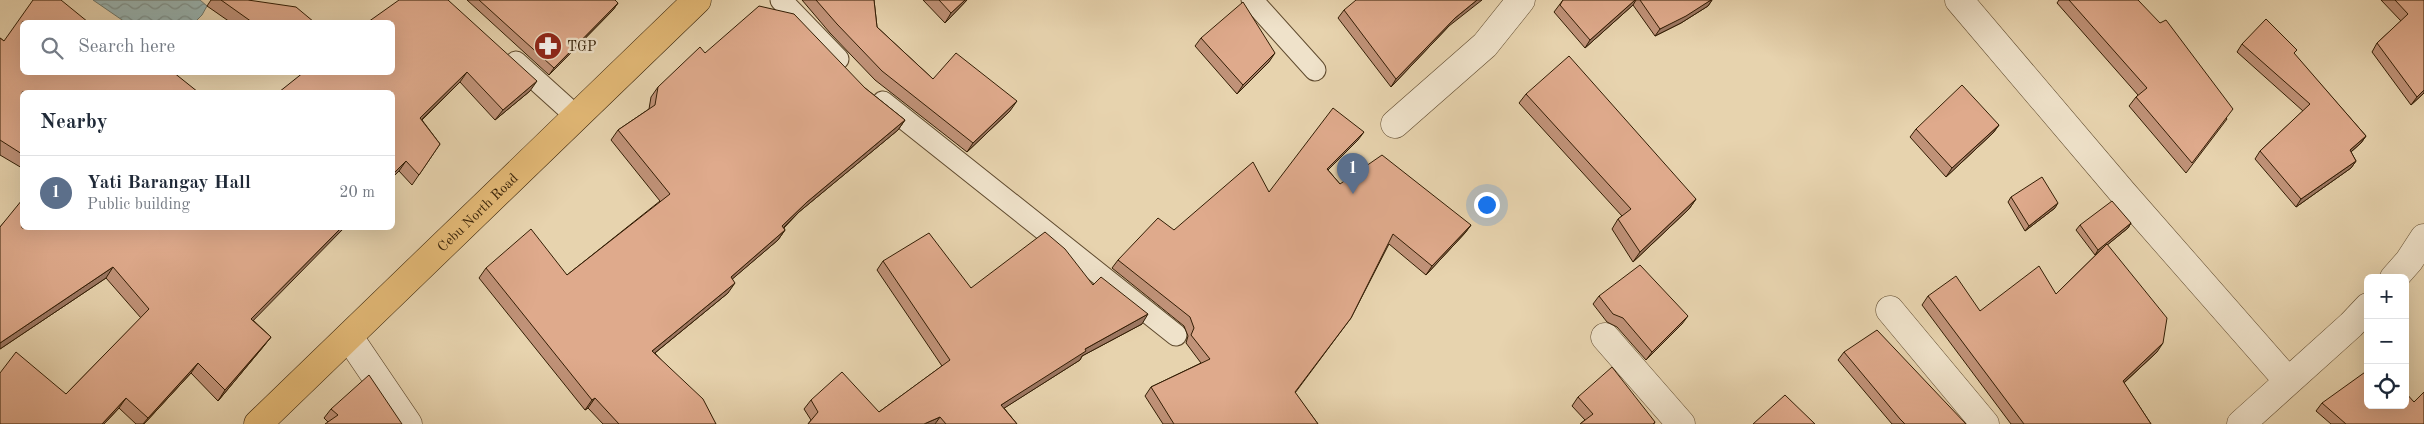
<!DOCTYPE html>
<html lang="en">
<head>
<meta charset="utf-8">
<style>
  :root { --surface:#fff; --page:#f2f2f3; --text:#1f2937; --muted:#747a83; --line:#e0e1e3; --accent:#8f2418 }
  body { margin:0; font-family:"Old Standard TT",serif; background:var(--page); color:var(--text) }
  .controls { position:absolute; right:15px; bottom:15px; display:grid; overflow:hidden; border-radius:8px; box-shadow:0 5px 20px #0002 }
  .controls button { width:45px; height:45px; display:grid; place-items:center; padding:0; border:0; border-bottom:1px solid var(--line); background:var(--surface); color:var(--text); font:25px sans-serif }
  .you { position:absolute; left:1486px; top:204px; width:18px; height:18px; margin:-12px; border:4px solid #fff; border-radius:50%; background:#1a73e8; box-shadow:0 0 0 8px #1a73e833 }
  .badge { display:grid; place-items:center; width:32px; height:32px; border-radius:50%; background:var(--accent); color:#fff; font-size:16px; font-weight:700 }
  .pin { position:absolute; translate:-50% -41px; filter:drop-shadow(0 1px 2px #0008) }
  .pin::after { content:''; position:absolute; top:26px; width:18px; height:15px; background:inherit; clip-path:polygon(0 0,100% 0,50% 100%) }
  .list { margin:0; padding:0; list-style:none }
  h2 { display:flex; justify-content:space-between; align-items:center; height:65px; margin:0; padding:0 20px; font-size:21px }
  h2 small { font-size:16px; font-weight:400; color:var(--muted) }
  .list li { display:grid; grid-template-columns:32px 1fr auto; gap:15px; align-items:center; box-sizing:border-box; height:75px; padding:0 20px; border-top:1px solid var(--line) }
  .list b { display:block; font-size:19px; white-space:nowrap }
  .list p { margin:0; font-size:16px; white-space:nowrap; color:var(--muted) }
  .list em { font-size:16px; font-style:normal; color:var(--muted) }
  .icon { flex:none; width:28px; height:28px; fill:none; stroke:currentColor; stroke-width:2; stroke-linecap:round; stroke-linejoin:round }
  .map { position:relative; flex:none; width:2424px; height:424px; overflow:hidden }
  .search { position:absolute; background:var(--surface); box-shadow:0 5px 20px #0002; left:20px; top:20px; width:375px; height:55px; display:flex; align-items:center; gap:12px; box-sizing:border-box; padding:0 18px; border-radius:8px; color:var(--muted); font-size:19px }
  .panel { position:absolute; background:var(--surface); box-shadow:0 5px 20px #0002; left:20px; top:90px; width:375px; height:140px; border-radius:8px }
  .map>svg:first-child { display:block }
  .water { fill:url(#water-waves); stroke:#70796d }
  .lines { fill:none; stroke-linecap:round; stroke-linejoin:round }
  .lane-casing { stroke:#5f4a2e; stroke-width:23 }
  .street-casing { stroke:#5f4a2e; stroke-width:29 }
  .primary-casing { stroke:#321d04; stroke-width:29 }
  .lane { stroke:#efe2ca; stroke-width:21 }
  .street { stroke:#efe2ca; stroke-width:28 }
  .primary { stroke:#e4ba77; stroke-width:28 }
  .wall { fill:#c09278; stroke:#321d04 }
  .shaded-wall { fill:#9c7762; stroke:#321d04 }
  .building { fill:#dfaa8c; stroke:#321d04 }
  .labels { text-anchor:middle; stroke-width:4.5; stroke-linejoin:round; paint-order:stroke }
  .poi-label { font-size:14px; fill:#321d04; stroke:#efe2ca; text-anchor:start }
  .street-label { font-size:14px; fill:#321d04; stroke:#efe2ca }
</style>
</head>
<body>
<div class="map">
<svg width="2424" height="424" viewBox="0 0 2424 424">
  <defs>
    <pattern id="water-waves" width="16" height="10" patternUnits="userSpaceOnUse" patternTransform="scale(1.25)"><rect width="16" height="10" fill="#9ab6b3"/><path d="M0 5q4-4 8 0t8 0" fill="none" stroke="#7e938f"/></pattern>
  </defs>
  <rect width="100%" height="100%" fill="#e7d3ae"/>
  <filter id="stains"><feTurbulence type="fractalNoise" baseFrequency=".004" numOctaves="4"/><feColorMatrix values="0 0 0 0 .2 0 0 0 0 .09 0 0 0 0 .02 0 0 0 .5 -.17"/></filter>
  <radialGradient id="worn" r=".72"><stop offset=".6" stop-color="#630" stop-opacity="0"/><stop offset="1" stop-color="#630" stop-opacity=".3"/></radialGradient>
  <path class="water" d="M93 0H200L207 6 202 15 195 22H125Z"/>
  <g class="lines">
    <defs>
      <path id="lane" d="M781 0 838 59
        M1252 0 1315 70
        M516 62 577 117
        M883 102 1176 335"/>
      <path id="street" d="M1959 0 2123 193 2288 381
        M1395 124 1485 45 1521 0
        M2394 278 2409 261 2424 238
        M1890 310 1985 424
        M349 337 408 424
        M1605 337 1681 424
        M2241 424 2351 325 2368 307"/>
      <g id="primary">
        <path id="s1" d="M258 424 697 0"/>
      </g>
    </defs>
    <use href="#lane" class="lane-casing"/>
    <use href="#street" class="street-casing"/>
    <use href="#primary" class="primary-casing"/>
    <use href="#lane" class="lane"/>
    <use href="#street" class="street"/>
    <use href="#primary" class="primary"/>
  </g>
  <path class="wall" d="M211 0H248L314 22H230L207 6Z
    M467 0H615L618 3 613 10 549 75Z
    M802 0H874L877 27 933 79 1010 111 967 152 875 80 830 33Z
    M923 0H967L945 23Z
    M1563 0H1712L1708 6 1681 23 1655 36 1633 5 1585 48 1554 12Z
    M2059 0H2138L2227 119 2186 173 2129 106 2136 97 2138 95 2057 3Z
    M2381 0H2424V93L2411 105 2372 52 2377 43 2401 21Z
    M1344 10 1449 26 1391 87 1338 18Z
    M392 22 530 91 495 120 460 82 422 120 440 144 412 185 399 171 392 178V92L302 74 300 72H392Z
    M0 38 4 41 22 92V168L0 155Z
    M1201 38 1269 62 1237 94 1195 46Z
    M2242 44 2294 54 2366 136 2361 143 2351 152 2356 161 2351 168 2296 207 2255 159 2260 151 2303 111 2237 52Z
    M705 53 865 88 905 120 898 130 799 212 784 228 785 230 778 240 732 279 728 293 655 353 716 424H603L588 408 585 410 479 278 486 268 567 275 660 201 611 140 618 130 649 109 651 97 658 87Z
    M1526 94 1696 199 1689 209 1633 262 1612 229 1618 219 1622 216 1519 103Z
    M1999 125 1993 133 1946 177 1910 137 1916 129Z
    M1358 140 1328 170 1340 184 1471 225 1465 233 1426 275 1389 244 1351 318 1295 393 1318 424H1163L1145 396 1151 387 1201 363 1186 343 1188 336 1184 326 1112 268 1118 260 1174 230 1269 192Z
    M2011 197 2055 208 2025 231 2008 202Z
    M8 218 253 320 271 337 263 347 218 401 191 373 144 424H136L119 408 104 424H0L66 394 141 318 106 278 0 349V227Z
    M2131 223 2128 228 2107 245 2157 352 2124 383 2151 424H2011L1922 305 1928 296 1980 311 2056 294 2102 249 2095 255 2076 230 2080 225Z
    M883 261 971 288 1093 285 1142 324 1082 356 1080 360 1004 408 1017 424H808L811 420 804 409 811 400 879 412 942 366 877 270Z
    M1599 296 1682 324 1646 360 1617 327 1607 322 1593 304Z
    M1844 352 1966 424H1892L1838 360Z
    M1578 397 1655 422 1654 424H1580L1585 420 1572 406Z
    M2414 402 2424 424H2331L2316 411 2322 403Z
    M331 409 402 424 328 422 324 418Z"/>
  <path class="shaded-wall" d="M965 0H967L945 23 951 13Z
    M1477 0H1482L1449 26 1391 87 1396 79 1455 18Z
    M1635 0H1636L1633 5 1585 48 1590 40Z
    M1711 0H1712L1708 6 1681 23 1655 36 1660 29Z
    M618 3 613 10 549 75 554 68Z
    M1275 53 1269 62 1237 94 1243 85Z
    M467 72 460 82 413 128 420 118Z
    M537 81 530 91 495 120 503 110Z
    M2424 90V93L2411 105 2417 97Z
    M1017 101 1010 111 967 152 973 143Z
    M905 120 898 130 799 212 775 236 782 226 807 202Z
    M1999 125 1993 133 1946 177 1952 168Z
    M1364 132 1358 140 1321 177 1327 169Z
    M2366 136 2361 143 2344 158 2350 150Z
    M406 161 399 171 392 178V175Z
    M2356 161 2351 168 2296 207 2301 199Z
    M1696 199 1689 209 1633 262 1640 252Z
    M2058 203 2055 208 2025 231 2029 226Z
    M2131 223 2128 228 2095 255 2098 250Z
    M1471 225 1465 233 1426 275 1432 266Z
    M341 228H344L244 330 251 319Z
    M785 230 778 240 723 287 731 277Z
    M113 267 106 278 0 349V343Z
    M735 283 728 293 645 361 652 351Z
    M1148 314 1142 324 1082 356 1080 360 995 414 1001 405 1085 349Z
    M1688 316 1682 324 1646 360 1652 352Z
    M271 337 263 347 218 401 225 390Z
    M2163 343 2157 352 2116 390 2123 381Z
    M198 363 191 373 144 424H143L148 418Z
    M126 398 119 408 104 424H102Z
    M595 398 588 408 585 410 592 400Z
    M940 417 935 424H924Z"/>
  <path class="building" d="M33 0H61L88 22H22V72H173L198 92H22V154L0 140V38L4 41Z
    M221 0H248L296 7 314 22H252Z
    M399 0H448L537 81 503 110 467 72 420 118 440 144 419 175 406 161 392 175V92H279L304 72H392V22H368Z
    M479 0H615L618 3 554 68Z
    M816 0H874L877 27 933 79 956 53 1017 101 973 143 882 71 837 24Z
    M939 0H965L951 13Z
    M1356 0H1477L1455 18 1396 79 1344 10Z
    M1563 0H1635L1590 40 1560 5Z
    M1640 0H1711L1686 16 1660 29Z
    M2069 0H2138L2160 23 2166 20 2233 109 2192 163 2136 97 2147 88Z
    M2395 0H2424V90L2417 97 2377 43 2408 14Z
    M1243 2 1275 53 1243 85 1201 38Z
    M759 6 794 14 865 88 905 120 807 202 782 226 785 230 731 277 735 283 652 351 703 399 716 424H619L595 398 592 400 486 268 531 229 567 275 670 194 618 130 655 105 658 87 700 47 705 53Z
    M2266 19 2297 50 2294 53 2366 136 2350 150 2356 161 2301 199 2260 151 2310 104 2242 44Z
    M1569 56 1696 199 1640 252 1618 219 1631 209 1526 94Z
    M1962 85 1999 125 1952 168 1916 129Z
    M1333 108 1364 132 1327 169 1340 184 1382 155 1471 225 1432 266 1393 234 1351 318 1295 392 1318 424H1174L1151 387 1210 359 1191 335 1194 328 1190 317 1118 260 1158 218 1174 230 1253 162 1269 192Z
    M2042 177 2058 203 2029 226 2011 197Z
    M22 200V228H341L251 319 271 337 225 390 198 363 148 418 126 398 102 424H0V373L16 352 66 394 149 309 113 267 0 343V227Z
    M2112 201 2131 223 2098 250 2080 225Z
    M1045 232 1065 249 1093 285 1101 277 1148 314 1085 349 1086 351 1001 405 1017 424H946L940 417 924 424H808L818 412 811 400 842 372 879 412 950 360 883 261 929 233 971 288Z
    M2107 244 2167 318 2163 343 2123 381 2151 424H2024L1928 296 1956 276 1980 311 2039 266 2056 294Z
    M1640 265 1688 316 1652 352 1623 318 1613 314 1599 296Z
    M1877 330 1966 424H1905L1900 419 1844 352Z
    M1612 367 1655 422 1653 424H1580L1593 414 1578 397Z
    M2368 370V405H2405V392L2414 402 2424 392V424H2346L2322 403Z
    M369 375 402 424H325L338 415 331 409Z
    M1785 395 1815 424H1753Z"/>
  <defs>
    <symbol id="pharmacy-disc" viewBox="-11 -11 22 22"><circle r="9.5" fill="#8f2418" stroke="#efe2ca"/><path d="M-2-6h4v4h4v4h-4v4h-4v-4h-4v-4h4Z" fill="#fff"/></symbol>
  </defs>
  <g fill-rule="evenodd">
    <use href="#pharmacy-disc" x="532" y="30" width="32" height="32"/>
  </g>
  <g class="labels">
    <g class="poi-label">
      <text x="567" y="51">TGP</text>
    </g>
    <g class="street-label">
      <text dy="5" stroke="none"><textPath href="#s1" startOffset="305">Cebu North Road</textPath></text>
    </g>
  </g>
  <rect width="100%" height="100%" filter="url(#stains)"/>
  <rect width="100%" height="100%" fill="url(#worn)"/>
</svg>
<div class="controls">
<button>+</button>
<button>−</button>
<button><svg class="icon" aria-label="locate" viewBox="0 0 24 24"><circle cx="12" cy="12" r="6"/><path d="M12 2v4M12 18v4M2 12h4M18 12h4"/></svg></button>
</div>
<div class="you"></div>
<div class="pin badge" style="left:1353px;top:194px;background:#5c6f8a">1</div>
<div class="search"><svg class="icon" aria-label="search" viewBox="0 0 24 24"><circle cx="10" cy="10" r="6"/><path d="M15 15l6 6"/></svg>Search here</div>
<section class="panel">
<h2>Nearby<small></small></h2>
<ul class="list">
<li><span class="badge" style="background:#5c6f8a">1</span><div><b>Yati Barangay Hall</b><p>Public building</p></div><em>20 m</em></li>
</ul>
</section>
</div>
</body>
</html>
